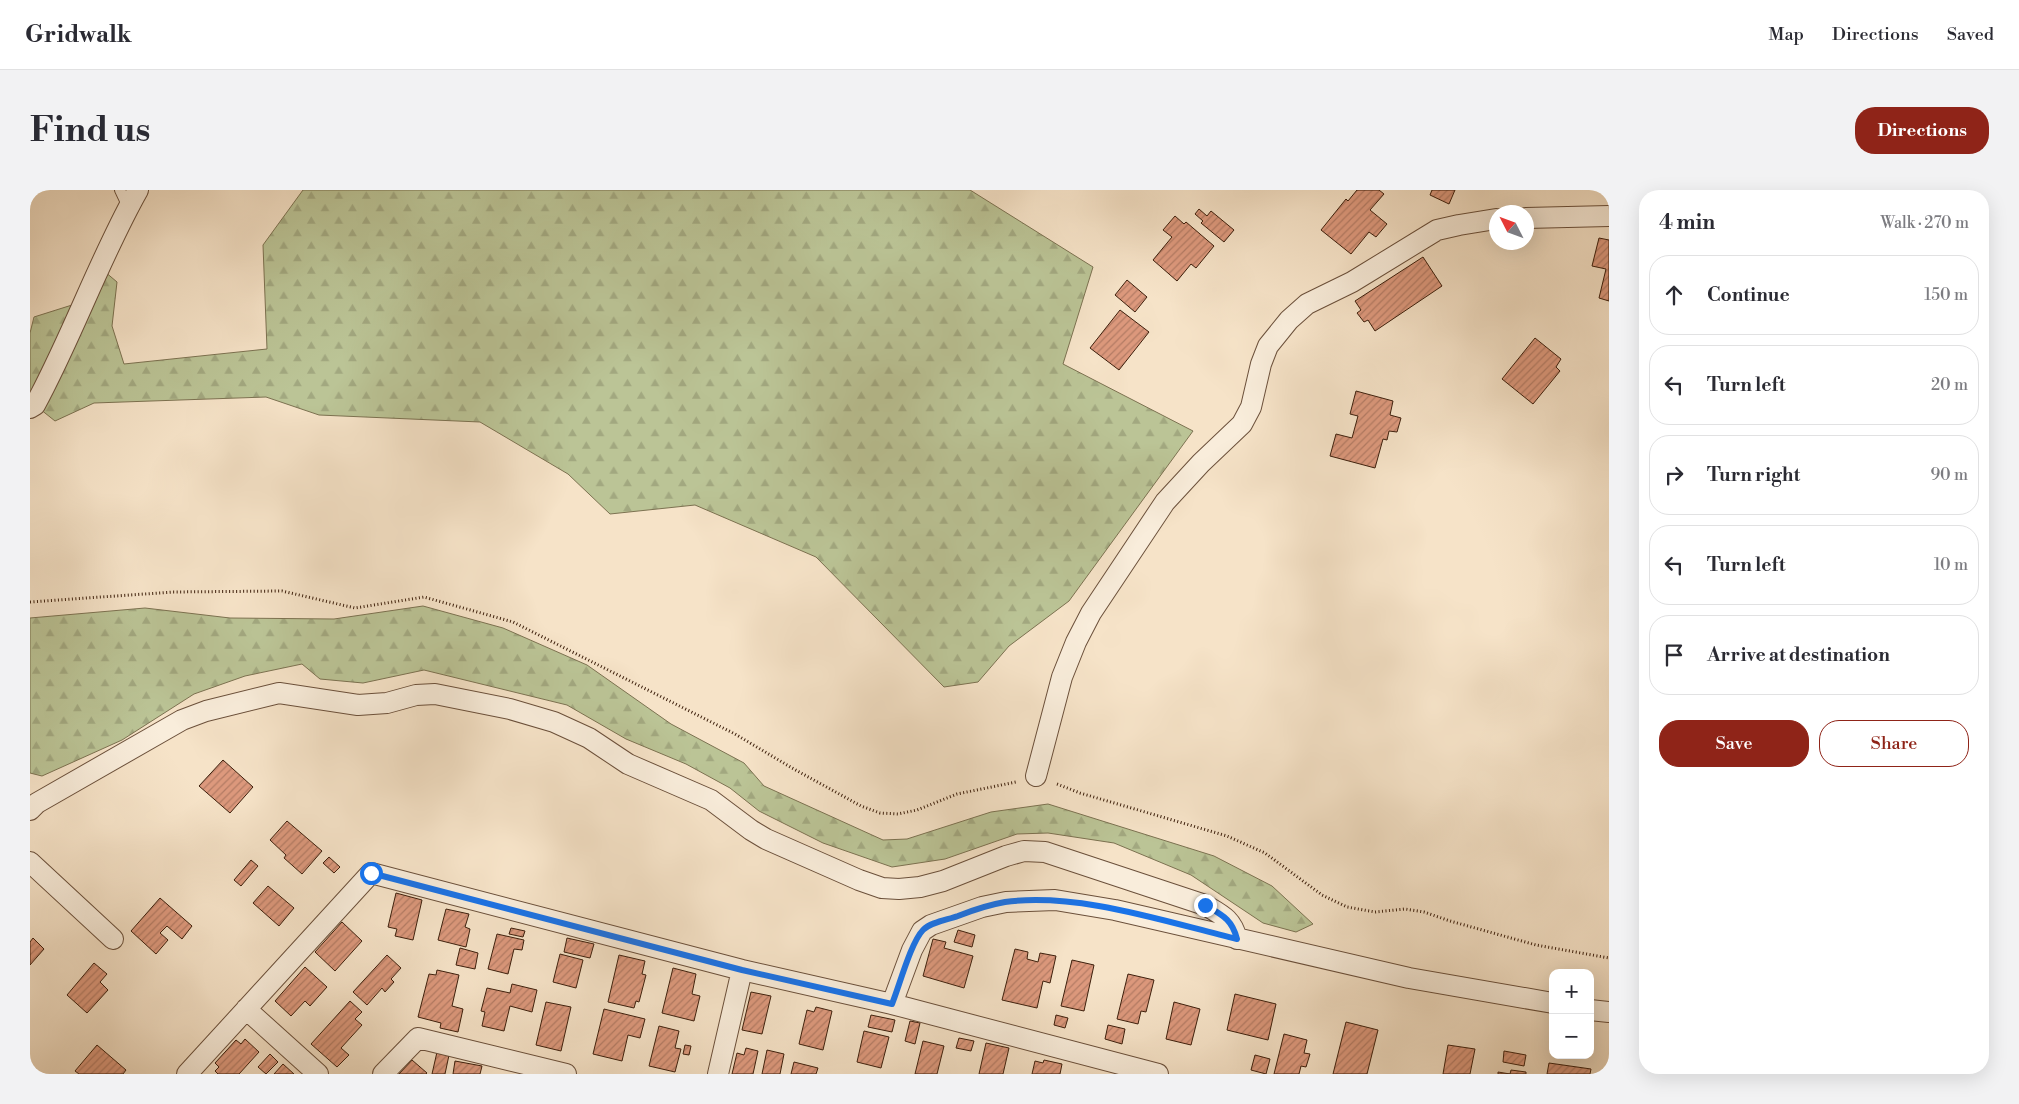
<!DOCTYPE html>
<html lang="en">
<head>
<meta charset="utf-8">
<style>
  :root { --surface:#fff; --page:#f2f2f3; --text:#2b2b33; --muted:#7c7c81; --line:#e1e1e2; --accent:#8f2418 }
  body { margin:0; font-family:"Libre Bodoni",serif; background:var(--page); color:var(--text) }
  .controls { position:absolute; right:15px; bottom:15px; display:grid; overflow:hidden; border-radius:10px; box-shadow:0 5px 20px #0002 }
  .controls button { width:45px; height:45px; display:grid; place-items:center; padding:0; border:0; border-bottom:1px solid var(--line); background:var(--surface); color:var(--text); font:25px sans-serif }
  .compass { position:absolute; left:1459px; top:15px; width:45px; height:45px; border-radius:50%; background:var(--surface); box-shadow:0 5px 20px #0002; rotate:312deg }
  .stop { position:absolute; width:15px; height:15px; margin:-11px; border:4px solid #1a73e8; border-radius:50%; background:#fff }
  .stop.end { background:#1a73e8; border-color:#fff; box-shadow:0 1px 5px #0008 }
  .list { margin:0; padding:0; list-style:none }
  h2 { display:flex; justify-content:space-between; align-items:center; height:65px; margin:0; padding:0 20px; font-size:21px }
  h2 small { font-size:16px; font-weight:400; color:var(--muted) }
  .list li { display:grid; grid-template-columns:32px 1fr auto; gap:15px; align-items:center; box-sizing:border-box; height:80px; margin:0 10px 10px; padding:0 10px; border:1px solid var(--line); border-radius:20px }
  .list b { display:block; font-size:19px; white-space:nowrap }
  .list em { font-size:16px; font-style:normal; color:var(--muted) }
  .actions { display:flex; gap:10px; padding:15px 20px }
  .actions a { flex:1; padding:11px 0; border:1px solid var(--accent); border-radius:20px; text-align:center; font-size:18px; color:var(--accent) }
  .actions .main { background:var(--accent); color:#fff }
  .icon { flex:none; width:28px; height:28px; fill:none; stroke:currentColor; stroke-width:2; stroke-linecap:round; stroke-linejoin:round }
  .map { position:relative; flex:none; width:1579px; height:884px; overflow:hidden; border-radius:20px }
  header { display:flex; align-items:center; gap:30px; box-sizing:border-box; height:70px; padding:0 25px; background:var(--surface); border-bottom:1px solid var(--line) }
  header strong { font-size:24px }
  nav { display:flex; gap:28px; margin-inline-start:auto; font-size:18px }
  .intro { display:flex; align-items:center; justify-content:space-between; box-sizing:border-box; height:120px; padding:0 30px }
  h1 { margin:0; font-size:35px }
  .button { padding:12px 22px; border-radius:20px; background:var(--accent); color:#fff; font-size:18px; font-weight:700 }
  main { display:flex; gap:30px; padding:0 30px }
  aside { flex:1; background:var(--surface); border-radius:20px; box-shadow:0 5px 20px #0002 }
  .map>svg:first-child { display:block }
  .forest { fill:url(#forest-firs); stroke:#7c7251 }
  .building { fill:url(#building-hatch); stroke:#3d1f0c }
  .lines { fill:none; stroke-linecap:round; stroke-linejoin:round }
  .lane-casing { stroke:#6b503b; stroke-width:12 }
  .street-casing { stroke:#6b503b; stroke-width:22 }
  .path { stroke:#3d1f0c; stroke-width:3; stroke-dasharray:1 2.5; stroke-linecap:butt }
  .lane { stroke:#f9eddb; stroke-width:10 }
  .street { stroke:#f9eddb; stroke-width:20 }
  .route { stroke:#1a73e8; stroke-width:6 }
</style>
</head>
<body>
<header>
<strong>Gridwalk</strong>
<nav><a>Map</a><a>Directions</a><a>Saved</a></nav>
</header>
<div class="intro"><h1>Find us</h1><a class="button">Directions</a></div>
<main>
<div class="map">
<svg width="1579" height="884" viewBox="0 0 1579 884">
  <defs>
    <pattern id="forest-firs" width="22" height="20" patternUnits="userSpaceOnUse" patternTransform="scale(1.25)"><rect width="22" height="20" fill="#bbc496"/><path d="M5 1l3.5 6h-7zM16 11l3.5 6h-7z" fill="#a2a880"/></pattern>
    <pattern id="building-hatch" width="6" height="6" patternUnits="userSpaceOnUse" patternTransform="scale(1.25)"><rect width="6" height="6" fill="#dd997d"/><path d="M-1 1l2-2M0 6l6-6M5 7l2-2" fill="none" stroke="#b47c65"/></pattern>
  </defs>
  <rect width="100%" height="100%" fill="#f6e3c8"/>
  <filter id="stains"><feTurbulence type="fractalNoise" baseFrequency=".004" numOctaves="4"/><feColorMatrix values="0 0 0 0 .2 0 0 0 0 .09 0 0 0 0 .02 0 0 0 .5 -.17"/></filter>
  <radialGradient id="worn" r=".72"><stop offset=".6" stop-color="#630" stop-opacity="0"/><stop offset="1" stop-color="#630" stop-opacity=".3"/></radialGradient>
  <path class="forest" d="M273 0H940L1063 77 1033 174 1163 241 1039 411 979 456 948 492 914 497 786 367 665 315 580 324 538 284 450 232 289 225 236 207 64 213 25 231 0 211V143L4 127 42 115 74 81 87 92 82 136 94 174 237 159 233 55Z
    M393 416 473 438 557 475 641 534 714 573 734 596 853 650 877 649 961 622 1018 614 1184 666 1242 696 1283 734 1266 742 1233 733 1161 685 1084 653 1018 643 987 644 915 669 862 677 793 653 729 621 700 598 656 574 596 549 537 515 394 480 333 493 290 489 272 474 215 486 164 504 92 550 12 586 0 583V428L115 418 200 428 304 429Z"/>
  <path class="building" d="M1327 0H1349L1354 4 1340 20 1357 34 1346 47 1339 42 1321 64 1291 40 1316 9 1318 11Z
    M1402 0H1425L1419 14 1400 5Z
    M1169 19 1177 26 1181 21 1204 40 1194 52 1171 33 1173 31 1165 24Z
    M1145 26 1154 34 1156 32 1184 56 1166 78 1161 74 1147 91 1123 70 1142 47 1133 40Z
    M1569 48 1579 50V111L1569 108 1576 79 1562 76Z
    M1393 67 1412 96 1345 141 1338 130 1334 132 1327 123 1331 120 1325 111Z
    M1097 90 1117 107 1105 122 1085 105Z
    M1090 120 1119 142 1089 180 1060 158Z
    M1505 148 1531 169 1526 177 1530 181 1503 214 1472 189Z
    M1326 201 1363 211 1360 225 1371 228 1367 242 1359 241 1357 250 1353 249 1345 278 1300 266 1306 244 1322 248 1328 226 1320 224Z
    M193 570 223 597 200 623 169 596Z
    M257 631 292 661 272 684 254 668 256 665 240 650Z
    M299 667 310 677 304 683 293 673Z
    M221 670 228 676 211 696 204 690Z
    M238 696 264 718 249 736 223 713Z
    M366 703 392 710 383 750 365 746 367 739 358 737Z
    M130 708 162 736 152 749 137 736 130 743 138 750 126 764 101 741Z
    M416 719 439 724 435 737 440 739 436 757 408 750Z
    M312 732 332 751 305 781 285 762Z
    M481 738 495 741 493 747 479 744Z
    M928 740 945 745 942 757 924 752Z
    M467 744 494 750 492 760 484 759 478 784 458 779Z
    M3 748 14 759 0 775V752Z
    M537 748 564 754 560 768 534 762Z
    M903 749 916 752 914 758 943 766 934 798 893 786Z
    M430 758 448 763 445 779 426 775Z
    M985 759 998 762 997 769 1008 772 1010 763 1026 766 1020 793 1013 791 1007 818 972 810Z
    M530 764 553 770 546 798 523 792Z
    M357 765 371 778 361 789 364 792 355 802 352 798 337 815 323 802Z
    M589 765 615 771 612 784 616 785 609 812 606 811 604 818 578 812Z
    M1042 770 1064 775 1054 821 1031 816Z
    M64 773 77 784 70 792 78 800 57 823 37 805Z
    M275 777 297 797 280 816 275 811 261 826 245 811Z
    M643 778 666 784 662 804 670 806 664 831 632 823Z
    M407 780 429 785 422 816 433 819 428 842 410 838 411 833 388 827 399 784 406 785Z
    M1098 784 1124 790 1116 822 1111 821 1108 834 1087 829Z
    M482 794 507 800 502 822 480 816 474 841 452 836 455 822 451 821 457 798 480 803Z
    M721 802 741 806 732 844 712 840Z
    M1205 804 1246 814 1238 850 1197 840Z
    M320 811 332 822 325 829 332 835 311 858 319 865 307 877 281 854Z
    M516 812 541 817 531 861 506 855Z
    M1144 812 1170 819 1161 855 1136 849Z
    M786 817 802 821 793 860 769 854 777 820 784 822Z
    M574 819 615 829 610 848 598 845 592 871 563 864Z
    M841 825 865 830 862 842 838 837Z
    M1026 825 1038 828 1035 838 1024 835Z
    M880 831 890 833 885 854 875 851Z
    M1316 832 1348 840 1337 884H1303Z
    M1078 835 1095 839 1092 854 1075 849Z
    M629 836 649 841 645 858 651 859 645 882 619 876Z
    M834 841 859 847 851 878 827 872Z
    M1254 844 1277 850 1274 863 1280 864 1276 877 1271 876 1269 884H1244Z
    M929 848 944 851 941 861 926 858Z
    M215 849 229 862 209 884H188L185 881 189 877 185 873 206 850 211 854Z
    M893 851 914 856 907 884H885Z
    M956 853 979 858 973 884H949Z
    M67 855 96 880 93 884H49L45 881Z
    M655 855 661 856 659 865 653 864Z
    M1418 855 1445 859 1440 884H1413Z
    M716 858 728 861 723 884H702L707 863 714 865Z
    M737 860 754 864 750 884H732Z
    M1474 861 1496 865 1494 876 1473 872Z
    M407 862 419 865 415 884H402Z
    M240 864 248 872 236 884 228 877Z
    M1225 865 1240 869 1236 884 1221 880Z
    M382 870 397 883 396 884H369Z
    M1014 870 1032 874 1030 884H1002L1005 871 1013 873Z
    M425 871 452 876 450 884H423Z
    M764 872 788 878 786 884H761Z
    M1519 873 1561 879 1560 884H1517Z
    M253 874 264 884H244Z
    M1481 880 1496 882V884H1468V882L1480 884Z"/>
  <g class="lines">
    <defs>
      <path id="lane" d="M90 0 98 17"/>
      <path id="street" d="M1496 28 1579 26
        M0 218 5 215C43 145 69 69 108 0
        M1006 586 1032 487 1046 452 1061 423 1135 312 1171 273 1212 234 1221 217 1231 174 1238 156 1259 130 1277 114 1322 92 1407 40 1429 35 1466 29
        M0 620 7 613 152 530 176 521 249 503 328 515 357 513 386 505 405 504 480 519 524 532 559 548 598 574 681 610 721 640 736 649 829 690 852 698 869 699 890 697 913 691 976 666 994 661 1015 662 1175 715C1192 725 1202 729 1207 749
        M0 672 83 749
        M862 814 882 760 892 741 901 735 952 717 976 712 1025 710 1085 720 1379 788 1523 813
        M216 819 288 884
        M1560 820 1579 822
        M157 884 341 683 712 780 862 814 1128 884
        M353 884 388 848 536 884
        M688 884 712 780"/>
    </defs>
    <use href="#lane" class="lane-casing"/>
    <use href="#street" class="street-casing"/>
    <path class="path" d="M0 412 143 402 252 401 325 418 394 407 483 432 705 544 762 578 831 616 850 623 868 624 887 620 927 604 986 592
      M1027 594 1050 603 1197 646 1235 663 1292 705 1317 717 1345 722 1375 719 1394 722 1420 731 1506 755 1579 768"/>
    <use href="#lane" class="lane"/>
    <use href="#street" class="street"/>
  </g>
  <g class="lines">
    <path class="route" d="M341 683 712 780 862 814C869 797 881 752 893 740 901 732 917 730 928 726 943 720 958 715 975 712 1048 702 1136 732 1207 749 1202 729 1192 725 1175 715"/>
  </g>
  <rect width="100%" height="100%" filter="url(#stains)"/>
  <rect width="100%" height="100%" fill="url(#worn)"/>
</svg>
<div class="controls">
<button>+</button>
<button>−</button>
</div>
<svg class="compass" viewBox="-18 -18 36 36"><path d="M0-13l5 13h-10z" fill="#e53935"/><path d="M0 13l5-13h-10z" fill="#7c7c81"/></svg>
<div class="stop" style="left:341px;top:683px"></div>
<div class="stop end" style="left:1175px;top:715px"></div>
</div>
<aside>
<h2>4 min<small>Walk · 270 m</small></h2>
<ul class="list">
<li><svg class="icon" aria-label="ahead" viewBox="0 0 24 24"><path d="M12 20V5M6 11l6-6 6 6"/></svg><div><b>Continue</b></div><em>150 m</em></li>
<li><svg class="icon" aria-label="left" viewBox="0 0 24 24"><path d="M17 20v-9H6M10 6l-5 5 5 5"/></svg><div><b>Turn left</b></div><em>20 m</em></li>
<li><svg class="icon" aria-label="right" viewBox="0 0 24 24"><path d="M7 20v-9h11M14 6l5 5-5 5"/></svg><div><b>Turn right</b></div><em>90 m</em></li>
<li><svg class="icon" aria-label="left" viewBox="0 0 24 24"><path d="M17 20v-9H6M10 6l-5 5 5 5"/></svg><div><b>Turn left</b></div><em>10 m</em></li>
<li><svg class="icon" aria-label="arrive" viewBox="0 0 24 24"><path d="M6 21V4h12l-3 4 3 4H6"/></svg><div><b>Arrive at destination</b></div></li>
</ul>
<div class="actions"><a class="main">Save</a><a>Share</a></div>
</aside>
</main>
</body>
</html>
